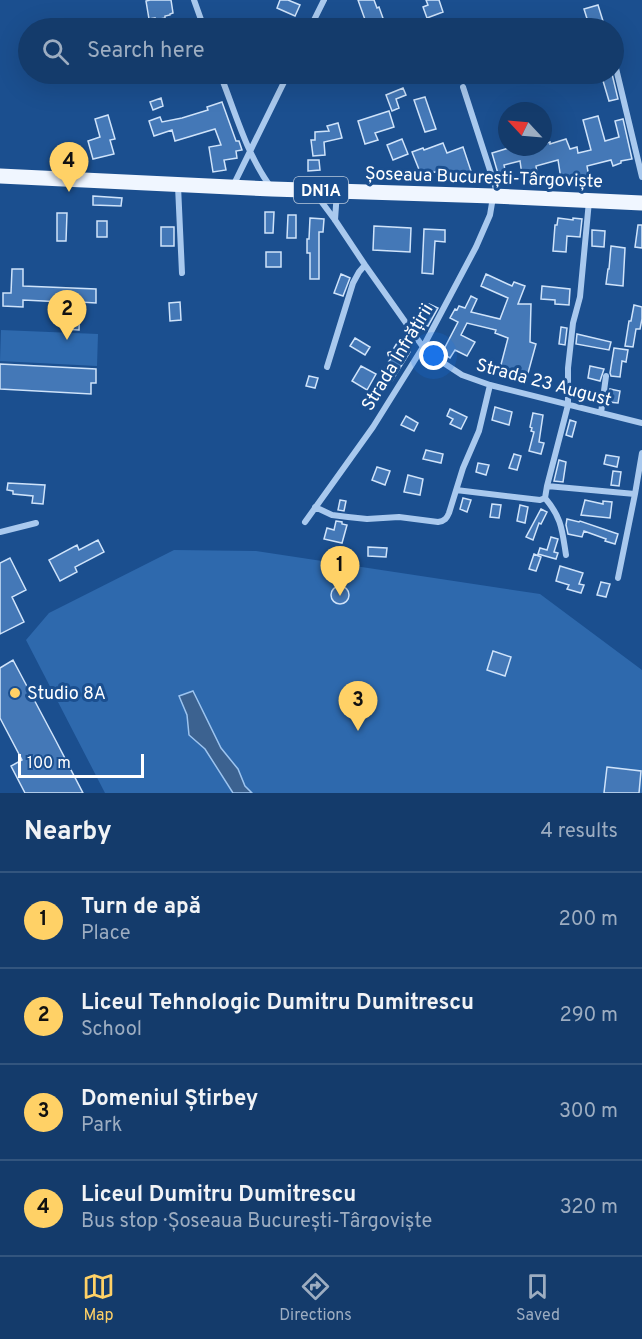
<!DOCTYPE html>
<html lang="en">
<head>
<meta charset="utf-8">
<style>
  :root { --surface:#143b6b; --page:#214673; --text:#f1f3f6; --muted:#9dadc1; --line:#33557e; --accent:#ffd166 }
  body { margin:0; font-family:Overpass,sans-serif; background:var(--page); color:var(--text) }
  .compass { position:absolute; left:498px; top:102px; width:54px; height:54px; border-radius:50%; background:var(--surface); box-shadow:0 6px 24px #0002; rotate:296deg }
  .scale { position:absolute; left:18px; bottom:15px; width:126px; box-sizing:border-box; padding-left:6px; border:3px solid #fff; border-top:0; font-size:16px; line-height:21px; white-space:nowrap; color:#fff; -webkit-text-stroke:4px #1b4f8f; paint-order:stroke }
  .you { position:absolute; left:434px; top:356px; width:21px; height:21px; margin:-15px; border:4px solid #fff; border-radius:50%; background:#1a73e8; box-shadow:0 0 0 9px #1a73e833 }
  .badge { display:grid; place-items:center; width:39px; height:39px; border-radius:50%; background:var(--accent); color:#111; font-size:20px; font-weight:700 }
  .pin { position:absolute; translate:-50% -50px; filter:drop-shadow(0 2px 3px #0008) }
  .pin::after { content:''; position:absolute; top:32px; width:21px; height:18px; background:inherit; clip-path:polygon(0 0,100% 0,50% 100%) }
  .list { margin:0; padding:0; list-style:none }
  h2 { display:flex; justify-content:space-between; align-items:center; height:78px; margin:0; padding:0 24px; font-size:26px }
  h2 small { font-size:20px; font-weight:400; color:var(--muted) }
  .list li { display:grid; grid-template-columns:39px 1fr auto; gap:18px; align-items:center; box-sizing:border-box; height:96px; padding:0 24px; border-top:2px solid var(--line) }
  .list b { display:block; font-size:22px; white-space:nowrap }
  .list p { margin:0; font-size:20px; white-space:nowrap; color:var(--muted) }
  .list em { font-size:20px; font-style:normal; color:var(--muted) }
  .icon { flex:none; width:33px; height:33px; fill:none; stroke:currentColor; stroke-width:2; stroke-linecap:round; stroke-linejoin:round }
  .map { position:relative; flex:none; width:642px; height:793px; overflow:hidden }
  .search { position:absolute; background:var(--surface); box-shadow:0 6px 24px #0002; left:18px; right:18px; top:18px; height:66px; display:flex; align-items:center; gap:15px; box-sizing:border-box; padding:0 21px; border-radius:33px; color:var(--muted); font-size:22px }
  .sheet { height:462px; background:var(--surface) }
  nav { display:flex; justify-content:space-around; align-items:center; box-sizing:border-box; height:84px; border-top:2px solid var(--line); background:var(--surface); font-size:16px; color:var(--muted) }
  nav a { display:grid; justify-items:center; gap:3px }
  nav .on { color:var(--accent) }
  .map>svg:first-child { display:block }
  .green { fill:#2e69ad }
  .water { fill:#3c6290; stroke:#9cc4f0; stroke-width:1.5 }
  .building { fill:#4478b7; stroke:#cfe3fa; stroke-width:1.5 }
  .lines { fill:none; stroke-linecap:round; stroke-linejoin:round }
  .street { stroke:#a9c9ee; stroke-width:6 }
  .primary { stroke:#f0f6ff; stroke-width:15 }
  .poi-dot { fill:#ffd166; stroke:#1b4f8f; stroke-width:2 }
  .labels { text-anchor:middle; stroke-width:6; stroke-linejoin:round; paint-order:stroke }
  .shield { fill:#1b4f8f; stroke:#bbcadd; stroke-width:1.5 }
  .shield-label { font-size:16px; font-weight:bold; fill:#fff }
  .street-label { font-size:18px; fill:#fff; stroke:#1b4f8f }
  .poi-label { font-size:18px; fill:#fff; stroke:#1b4f8f; text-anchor:start }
</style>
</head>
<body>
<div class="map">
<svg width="642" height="793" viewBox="0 0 642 793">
  <rect width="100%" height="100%" fill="#1b4f8f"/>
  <path class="green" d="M1 330 98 334 97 366 0 361Z
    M174 550 256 551 540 594 642 670V793H105L26 640 49 613Z"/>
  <path class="water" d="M193 691 221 748 238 769 245 786 252 793H233L205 749 189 735 187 715 179 696Z"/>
  <path class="building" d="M150 0H171L173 13 170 14V15L165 16V18L155 20V18L149 19 146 1Z
    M280 0H288L300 5 295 16 277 8Z
    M358 0H374L377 8 379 7 384 21 377 23 378 26 368 28Z
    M426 0H439L443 12 427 18 423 7 428 5Z
    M598 5 603 21 589 25 584 9Z
    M269 20 287 28H265Z
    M247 74H271L267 82Z
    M601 74H612L618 99 609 101Z
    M403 88 406 95 396 99 399 108 392 111 386 95Z
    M425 97 436 129 425 132 414 100Z
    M161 98 163 106 153 110 150 102Z
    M222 102 236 141H239L242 150 236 151 237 158 224 160 226 170 213 172 209 147 221 145 215 129 175 141 172 130 154 136 149 121 160 117 162 122 182 118 208 110 207 107Z
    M389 111 394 127 375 133 378 140 365 144 358 121Z
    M108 115 115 139 110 140 114 154 93 159 88 141 100 137 95 119Z
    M598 116 605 141 619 137 615 121 623 119 632 159 621 161V163L613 166 611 160 587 166 590 183 584 184 582 176 561 179 558 160 536 166 537 173 522 175 520 161 504 165 508 183 501 184 492 153 512 147H543V144L550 142V144L566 139 570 149 577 147 578 153 591 150 583 120Z
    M338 123 342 138 324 142 325 155 313 156 311 140H315V132L329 131 327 126Z
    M402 139 408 154 393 160 387 145Z
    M443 143 447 153 463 147 471 171 441 183 437 171 422 177 412 152 423 148 424 150Z
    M308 160H319L320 170 308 171Z
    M93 196 122 198 121 206 93 205Z
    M265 212H274L273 233H265Z
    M57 213H67L66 241H57Z
    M288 215H296V238H287Z
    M310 218 324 219 323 232H319V279H310V253H307V239H309Z
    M558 218 573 220V218L582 219 580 237 567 236 566 252 553 251 555 225H557Z
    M97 221H107V237H97Z
    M638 225H642V248L635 247Z
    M374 226 411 228 410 252 373 250Z
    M161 227H174V246H161Z
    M424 229 445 230V242L435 241 433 274 422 273Z
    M592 230 605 231 604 247 592 246Z
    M611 246 625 248 623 286 606 284 608 269H609Z
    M266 252H281V267H266Z
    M12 269H23V286L96 289V303L80 302 79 330 63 329 64 302 23 300V307L3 306V293H11Z
    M341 274 350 278 343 296 334 293Z
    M486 274 512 286 514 282 525 286 518 304H531L530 342 536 344 525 384 498 376 508 338 495 333 496 330 467 323 461 335 475 342 467 356 455 350 450 358 442 353 458 322 450 318 455 309 457 310 459 306 465 308 471 296 477 299 471 312 500 319 508 298 481 286Z
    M542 286 570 289 569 305 555 304V300L541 299Z
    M180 302 181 320 170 321 169 303Z
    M429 304 438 308 428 326 420 323Z
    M634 305 642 307V319L640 329H636L633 347 625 346 629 321H631Z
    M561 327 567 328 565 345 559 344Z
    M577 334 611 342 609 350 576 344Z
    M355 338 370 347 365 355 350 346Z
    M397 343 410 352 392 381 381 374 393 355 391 353Z
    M614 348 628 350 626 362 622 361 620 377 611 376 610 373Z
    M0 364 96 369V383H91V394L0 389Z
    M361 366 376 374 367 390 352 381Z
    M590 366 604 369 600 381 588 378Z
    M309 376 318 378 315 388 306 386Z
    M610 389 620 391 618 403 608 402Z
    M495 407 512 412 509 425 492 420Z
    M450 409 467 417 461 429 450 424 453 419 447 416Z
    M533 413 543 415 539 442 544 443 541 454 529 451 534 432 531 431 532 428 530 427Z
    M406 416 418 423 414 431 401 425Z
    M570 420 576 422 572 437 566 435Z
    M426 450 443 454 441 463 423 459Z
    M514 454 521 456 517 470 509 468Z
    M606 455 619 457 617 467 604 464Z
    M559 460 566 462 563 482 554 481Z
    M478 463 489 465 486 475 476 472Z
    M377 467 390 471 385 485 372 480Z
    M613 471 621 472 619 486 611 485Z
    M408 475 423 479 420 495 404 492Z
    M8 483 45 485 43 504 32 503 33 496 13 494V491L7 490Z
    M463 498 471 500 467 512 460 509Z
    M340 500 346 501 344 511 338 510Z
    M585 500 603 504V501L612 502 610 518 581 515Z
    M492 504 501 505 499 518 490 517Z
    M520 505 528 507 525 523 517 521Z
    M541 509 547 512 541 524 539 523 533 540 526 537Z
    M567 519 579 522 580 521 618 534 615 544 605 541 606 539 584 531 582 537 568 534 566 525Z
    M336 521 342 522V524L347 525 342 543 324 539 327 528 334 530Z
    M551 537 558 539 554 552 558 553 556 559 538 554 540 548 547 550Z
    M98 540 104 552 75 567 77 572 60 581 49 560 77 545 79 550Z
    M368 547 387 548 386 557 368 556Z
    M534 554 541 557 536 571 529 569Z
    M10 558 26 590 12 597 24 622 0 634V563Z
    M560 566 583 573 579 584 584 585 581 593 567 589 569 585 556 581Z
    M601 582 610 584 606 597 597 595Z
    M331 595a9 9 0 1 1 18 0a9 9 0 1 1-18 0Z
    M493 651 511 657 505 676 487 670Z
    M13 660 56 741 83 793H25L11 766 22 760 0 718V668Z
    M607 767 641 771 639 793H604Z"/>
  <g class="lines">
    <path class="street" d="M194 0 204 28
      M310 28 324 0
      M614 60 642 177
      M220 74C235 111 246 153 270 186
      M463 87 498 195
      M178 186 182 273
      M233 186 288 74
      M315 193 335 220 365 265 423 347 439 360 462 375 490 385 642 423
      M335 220 337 191
      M327 367 353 283 359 272 365 265
      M601 413 606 376
      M547 486 635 494
      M456 490 540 500 545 498 547 486 568 405V368L573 323 580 297 589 201
      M545 498C562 518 562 530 566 555
      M315 507 332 515 348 517 367 519 399 517 438 522C445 521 447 518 449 513L463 468 479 431 490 385
      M305 522 373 427 423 347 476 247 490 215 493 197
      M0 532 36 523
      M618 578 635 494 642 453"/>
    <path class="primary" d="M0 176 272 189 493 196 642 203"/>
  </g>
  <circle class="poi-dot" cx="15" cy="693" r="6"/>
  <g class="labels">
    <rect class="shield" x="294" y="177" width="54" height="26" rx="4.5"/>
    <g class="shield-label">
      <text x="321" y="196">DN1A</text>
    </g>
    <g class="street-label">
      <text transform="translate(484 177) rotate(2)" y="6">Șoseaua București-Târgoviște</text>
      <text transform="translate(397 357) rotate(-59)" y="6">Strada Înfrățirii</text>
      <text transform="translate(544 382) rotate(15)" y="6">Strada 23 August</text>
    </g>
    <g class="poi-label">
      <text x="27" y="699">Studio 8A</text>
    </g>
  </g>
</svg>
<svg class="compass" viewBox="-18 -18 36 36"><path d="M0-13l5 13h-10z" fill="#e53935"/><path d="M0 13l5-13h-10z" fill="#9dadc1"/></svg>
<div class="scale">100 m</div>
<div class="you"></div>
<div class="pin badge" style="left:340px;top:596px">1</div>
<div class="pin badge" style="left:67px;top:340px">2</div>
<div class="pin badge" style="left:358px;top:731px">3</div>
<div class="pin badge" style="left:69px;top:192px">4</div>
<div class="search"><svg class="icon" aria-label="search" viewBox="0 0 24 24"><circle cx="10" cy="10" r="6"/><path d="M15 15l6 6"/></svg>Search here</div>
</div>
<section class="sheet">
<h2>Nearby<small>4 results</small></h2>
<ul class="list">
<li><span class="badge">1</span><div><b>Turn de apă</b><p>Place</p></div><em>200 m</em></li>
<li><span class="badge">2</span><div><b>Liceul Tehnologic Dumitru Dumitrescu</b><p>School</p></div><em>290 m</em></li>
<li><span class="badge">3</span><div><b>Domeniul Știrbey</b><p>Park</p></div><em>300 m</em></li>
<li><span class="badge">4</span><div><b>Liceul Dumitru Dumitrescu</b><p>Bus stop · Șoseaua București-Târgoviște</p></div><em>320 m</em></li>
</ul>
</section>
<nav>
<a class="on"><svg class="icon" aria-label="map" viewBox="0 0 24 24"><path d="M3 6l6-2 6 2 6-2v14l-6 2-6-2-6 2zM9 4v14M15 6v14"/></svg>Map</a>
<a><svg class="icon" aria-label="directions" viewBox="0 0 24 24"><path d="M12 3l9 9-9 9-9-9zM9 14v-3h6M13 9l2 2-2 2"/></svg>Directions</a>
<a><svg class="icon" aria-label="saved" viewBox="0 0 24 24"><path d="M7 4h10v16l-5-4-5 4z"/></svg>Saved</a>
</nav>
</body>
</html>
